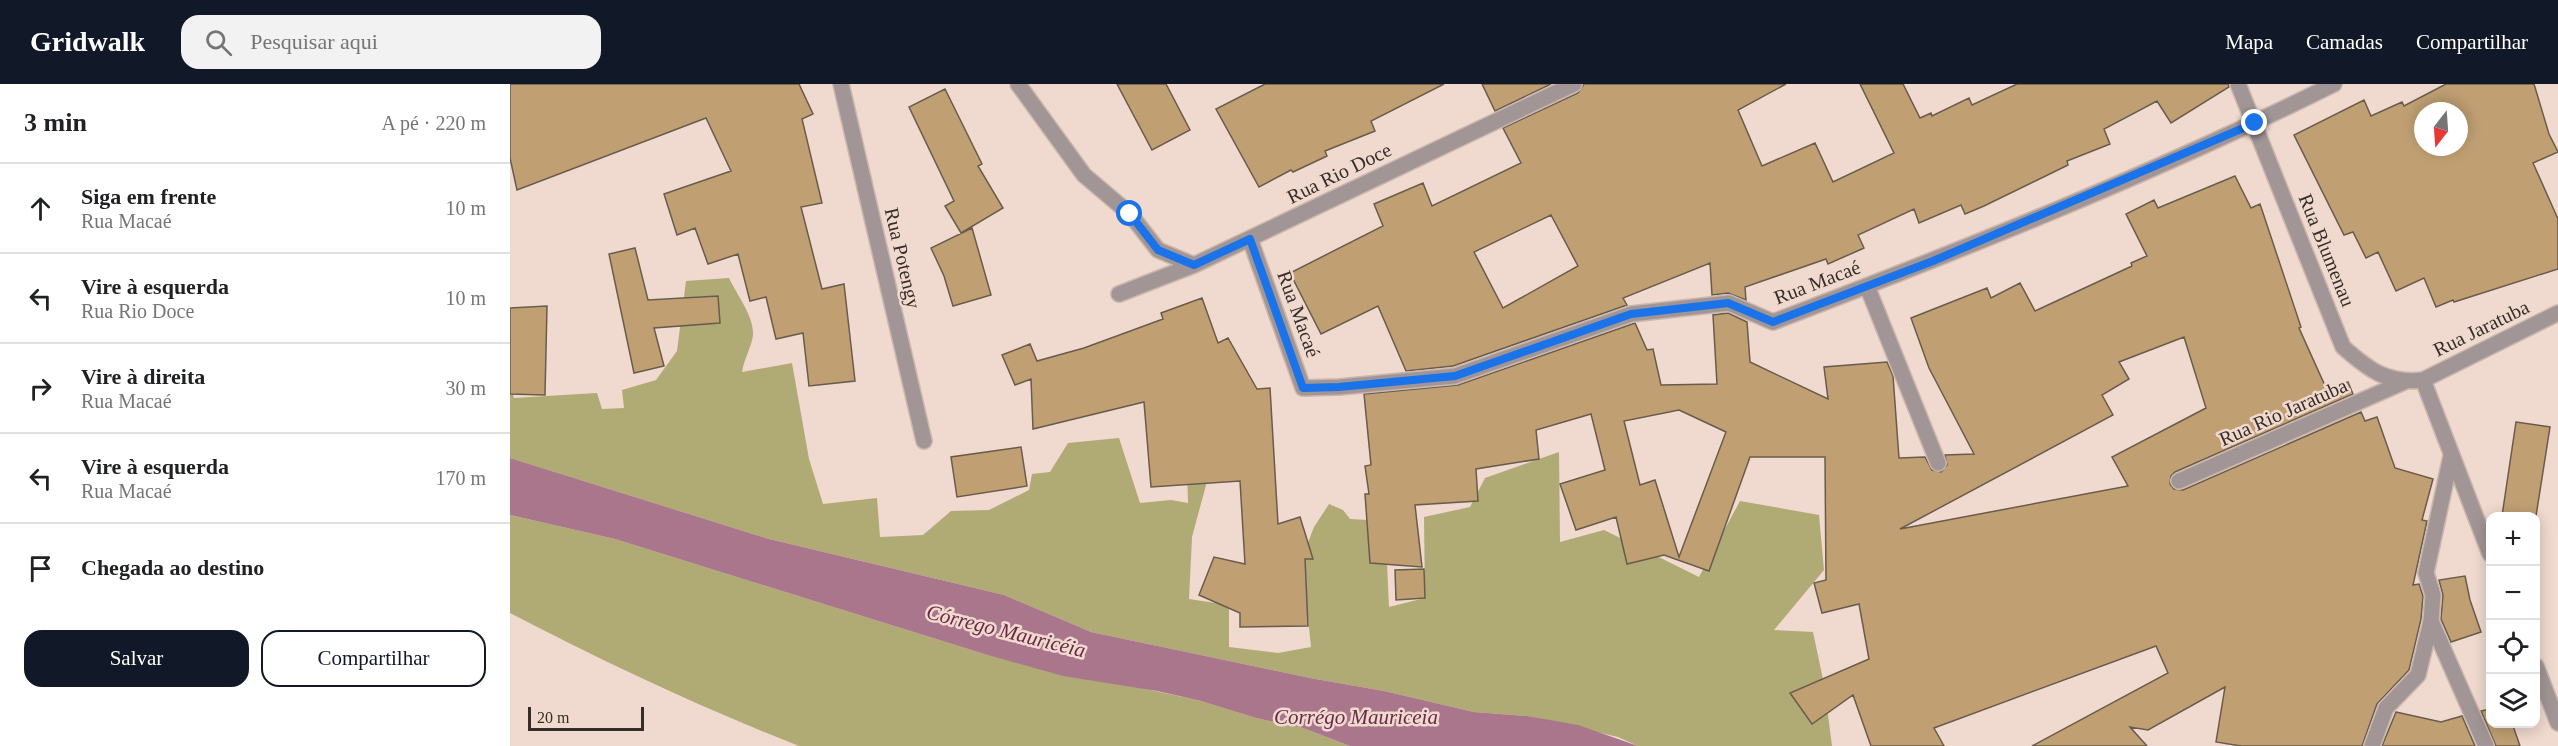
<!DOCTYPE html>
<html lang="pt">
<head>
<meta charset="utf-8">
<style>
  :root { --surface:#fff; --page:#f2f2f2; --text:#202124; --muted:#757577; --line:#e0e0e0; --accent:#111827 }
  body { margin:0; font-family:"Times New Roman",serif; background:var(--page); color:var(--text) }
  .controls { position:absolute; right:18px; bottom:18px; display:grid; overflow:hidden; border-radius:12px; box-shadow:0 3px 15px #0003 }
  .controls button { width:54px; height:54px; display:grid; place-items:center; padding:0; border:0; border-bottom:2px solid var(--line); background:var(--surface); color:var(--text); font:30px sans-serif }
  .compass { position:absolute; left:1904px; top:18px; width:54px; height:54px; border-radius:50%; background:var(--surface); box-shadow:0 3px 15px #0003; rotate:197deg }
  .scale { position:absolute; left:18px; bottom:15px; width:116px; box-sizing:border-box; padding-left:6px; border:3px solid #352d28; border-top:0; font-size:16px; line-height:21px; white-space:nowrap; color:#352d28; -webkit-text-stroke:4px #f0d9ce; paint-order:stroke }
  .stop { position:absolute; width:18px; height:18px; margin:-14px; border:4px solid #1a73e8; border-radius:50%; background:#fff }
  .stop.end { background:#1a73e8; border-color:#fff; box-shadow:0 2px 6px #0008 }
  .list { margin:0; padding:0; list-style:none }
  h2 { display:flex; justify-content:space-between; align-items:center; height:78px; margin:0; padding:0 24px; font-size:26px }
  h2 small { font-size:20px; font-weight:400; color:var(--muted) }
  .list li { display:grid; grid-template-columns:39px 1fr auto; gap:18px; align-items:center; box-sizing:border-box; height:90px; padding:0 24px; border-top:2px solid var(--line) }
  .list b { display:block; font-size:22px; white-space:nowrap }
  .list p { margin:0; font-size:20px; white-space:nowrap; color:var(--muted) }
  .list em { font-size:20px; font-style:normal; color:var(--muted) }
  .actions { display:flex; gap:12px; padding:18px 24px }
  .actions a { flex:1; padding:14px 0; border:2px solid var(--accent); border-radius:18px; text-align:center; font-size:21px; color:var(--accent) }
  .actions .main { background:var(--accent); color:#fff }
  .icon { flex:none; width:33px; height:33px; fill:none; stroke:currentColor; stroke-width:2; stroke-linecap:round; stroke-linejoin:round }
  .map { position:relative; flex:none; width:2048px; height:662px; overflow:hidden }
  header { display:flex; align-items:center; gap:36px; box-sizing:border-box; height:84px; padding:0 30px; background:var(--accent); color:#fff }
  header strong { font-size:28px }
  nav { display:flex; gap:33px; margin-inline-start:auto; font-size:21px }
  .search { width:420px; height:54px; background:var(--page); display:flex; align-items:center; gap:15px; box-sizing:border-box; padding:0 21px; border-radius:18px; color:var(--muted); font-size:22px }
  main { display:flex }
  aside { flex:1; background:var(--surface) }
  .map>svg:first-child { display:block }
  .forest { fill:#b0aa75 }
  .water { fill:#aa768c }
  .building { fill:#c0a073; stroke:#685c4c; stroke-width:1.5; fill-rule:evenodd }
  .lines { fill:none; stroke-linecap:round; stroke-linejoin:round }
  .lane-casing { stroke:#cbb7ad; stroke-width:18 }
  .street-casing { stroke:#cbb7ad; stroke-width:18 }
  .lane { stroke:#a19695; stroke-width:15 }
  .street { stroke:#a19695; stroke-width:15 }
  .route { stroke:#1a73e8; stroke-width:8 }
  .labels { text-anchor:middle; stroke-width:5; stroke-linejoin:round; paint-order:stroke }
  .street-label { font-size:20px; fill:#352d28; stroke:#f0d9ce }
  .water-label { font-size:21px; font-style:italic; fill:#6b2949; stroke:#f0d9ce }
</style>
</head>
<body>
<header>
<strong>Gridwalk</strong>
<div class="search"><svg class="icon" aria-label="search" viewBox="0 0 24 24"><circle cx="10" cy="10" r="6"/><path d="M15 15l6 6"/></svg>Pesquisar aqui</div>
<nav><a>Mapa</a><a>Camadas</a><a>Compartilhar</a></nav>
</header>
<main>
<aside>
<h2>3 min<small>A pé · 220 m</small></h2>
<ul class="list">
<li><svg class="icon" aria-label="ahead" viewBox="0 0 24 24"><path d="M12 20V5M6 11l6-6 6 6"/></svg><div><b>Siga em frente</b><p>Rua Macaé</p></div><em>10 m</em></li>
<li><svg class="icon" aria-label="left" viewBox="0 0 24 24"><path d="M17 20v-9H6M10 6l-5 5 5 5"/></svg><div><b>Vire à esquerda</b><p>Rua Rio Doce</p></div><em>10 m</em></li>
<li><svg class="icon" aria-label="right" viewBox="0 0 24 24"><path d="M7 20v-9h11M14 6l5 5-5 5"/></svg><div><b>Vire à direita</b><p>Rua Macaé</p></div><em>30 m</em></li>
<li><svg class="icon" aria-label="left" viewBox="0 0 24 24"><path d="M17 20v-9H6M10 6l-5 5 5 5"/></svg><div><b>Vire à esquerda</b><p>Rua Macaé</p></div><em>170 m</em></li>
<li><svg class="icon" aria-label="arrive" viewBox="0 0 24 24"><path d="M6 21V4h12l-3 4 3 4H6"/></svg><div><b>Chegada ao destino</b></div></li>
</ul>
<div class="actions"><a class="main">Salvar</a><a>Compartilhar</a></div>
</aside>
<div class="map">
<svg width="2048" height="662" viewBox="0 0 2048 662">
  <rect width="100%" height="100%" fill="#f0d9ce"/>
  <path class="forest" d="M219 194C227 211 244 232 243 251 242 262 234 275 232 288L282 279 299 375 313 420 367 414 370 453 413 451 441 427 479 426 519 406 522 390 540 388 558 359 609 354 630 419 661 416 678 419 677 382 699 390 682 453 679 515 719 521V563L768 569 801 563 792 474 804 443 819 420 833 426 840 435 875 437 879 523 915 514 914 433 960 423 975 394 1049 368 1050 458 1094 446 1189 493 1230 417 1309 431 1314 486 1264 546 1303 548 1314 600 1322 662H1128L1108 653 1017 632 964 628 874 607 800 594 581 548 494 511 259 455 0 374V301L4 314 87 309 92 325 114 324 112 306 146 296 167 267 176 197Z
    M0 431 105 455 471 569 691 617 746 634 793 644 840 662H289C190 623 94 578 0 529Z"/>
  <path class="water" d="M0 374 259 455 494 511 581 548 800 594 874 607 964 628 1017 632 1068 641 1128 662H840L793 644 746 634 691 617 647 607 553 592 471 569 105 455 0 431Z"/>
  <path class="building" d="M0 0H289L303 30 292 35 312 119 291 123 312 205 334 200 345 297 299 302 293 249 266 255 256 213 240 217 228 170 198 180 185 144 167 151 154 110 221 87 196 34 7 106 0 74Z
    M607 0H656L680 46 642 66Z
    M755 0H934L861 37 865 47 815 67 817 72 783 88 781 86 749 103 706 25Z
    M972 0H1041L985 27Z
    M1074 0H1276L1228 26 1252 82 1305 59 1323 98 1384 69 1350 0H1393L1410 34 1421 29 1422 32 1459 14 1462 21 1507 0H1718L1719 3 1661 39 1647 17 1594 45 1600 60 1557 77 1558 81 1474 122 1455 130 1451 121 1409 139 1404 125 1348 151 1354 164 1318 180 1316 175 1235 203 1236 216 1218 209 1202 211 1200 179 1113 214 1117 221 943 282 896 287 868 222 811 250 780 189 873 142 864 120 913 99 922 122 1011 79 993 44 1068 9ZM1041 131 1068 182 993 224 964 168Z
    M1936 0H2024L2039 50 2048 68 2023 79 2048 135V185L1944 218 1943 216 1926 223 1914 194 1886 207 1868 168 1856 174 1843 148 1834 151 1784 51 1854 16 1861 32 1892 18 1894 22ZM1913 27H1949V63H1913Z
    M435 5 472 80 468 82 493 124 451 149 435 122 444 117 399 23Z
    M1725 92 1741 124 1750 120 1791 243 1789 244 1817 306 1838 298 1843 310 1665 388 1661 392 1660 400 1664 405 1673 406 1851 328 1855 337 1867 333 1885 384 1923 395 1912 436 1917 437 1903 501 1909 500 1913 512 1911 535 1899 586 1867 620 1852 662H1731L1706 658 1715 603 1638 646 1620 643 1637 662H1522L1658 589 1646 562 1424 644 1434 662H1361L1343 611 1302 640 1280 609 1359 575 1349 520 1312 529 1304 499 1316 496 1315 373H1240L1199 487 1154 471 1117 480 1106 433 1066 446 1050 400 1095 386 1081 330 1026 346 1029 375 966 385 968 417 905 421 912 483 860 479 855 410H859L855 382 861 381 854 310 948 301 1125 239 1137 266 1143 265 1151 301 1207 300 1203 231 1218 229 1237 238 1240 278 1318 315 1314 283 1377 278 1383 292 1389 374 1415 373 1422 386 1431 388 1437 381 1435 371 1464 370 1419 284 1401 234 1477 204 1481 214 1510 199 1525 227 1622 182 1621 179 1637 172 1616 130 1644 116 1648 124ZM1674 253 1696 324 1602 373 1618 402 1390 445 1603 331 1592 311 1619 295 1609 278ZM1169 326 1216 348 1169 473 1145 396 1130 401 1114 337Z
    M462 144 481 211 443 222 434 192 421 164Z
    M125 164 138 216 208 212 210 239 144 244 154 282 124 289 99 170Z
    M692 214 708 259 718 254 747 305 760 304 768 440 790 433 803 475H795L798 542 730 543V529L689 511 704 473 735 480 730 397 641 403 634 318 523 345 521 295 505 301 492 271 520 260 527 277 574 264 653 235 651 229Z
    M37 222 35 311 0 310V224Z
    M2006 338 2040 343 2026 432H1992Z
    M511 363 517 402 447 413 441 373Z
    M914 485 915 514 886 516 885 486Z
    M1955 492 1960 516 1971 548 1941 558 1931 535 1933 511 1929 496Z
    M1980 625V639H2002L2010 662H1986L1971 627Z
    M1886 628 1931 638 1952 632 1965 662H1872Z"/>
  <g class="lines">
    <defs>
      <path id="lane" d="M1941 372 1916 489 1923 511 1921 537 1976 662
        M1669 397 1894 298
        M1862 662 1876 624 1908 591 1921 537"/>
      <path id="street" d="M331 0 414 357
        M508 0 574 91 620 130 648 166 684 181
        M1728 0 1833 263C1859 286 1877 300 1913 296L2048 229
        M740 155 793 304 829 303 945 292 1121 230 1219 219 1263 238C1452 166 1643 90 1824 0
        M1357 202 1428 379
        M609 210 684 181 1064 0
        M1913 296 1980 470
        M2026 582 2048 639"/>
    </defs>
    <use href="#lane" class="lane-casing"/>
    <use href="#street" class="street-casing"/>
    <use href="#lane" class="lane"/>
    <use href="#street" class="street"/>
  </g>
  <g class="lines">
    <path class="route" d="M620 130 648 166 684 181 740 155 793 304 829 303 945 292 1121 230 1218 219 1263 238 1423 177 1745 39"/>
  </g>
  <g class="labels">
    <g class="street-label">
      <text transform="translate(829 89) rotate(-26)" y="7">Rua Rio Doce</text>
      <text transform="translate(1817 166) rotate(68)" y="7">Rua Blumenau</text>
      <text transform="translate(393 174) rotate(77)" y="7">Rua Potengy</text>
      <text transform="translate(1307 198) rotate(-21)" y="7">Rua Macaé</text>
      <text transform="translate(789 230) rotate(70)" y="7">Rua Macaé</text>
      <text transform="translate(1971 244) rotate(-26)" y="7">Rua Jaratuba</text>
      <text transform="translate(1773 328) rotate(-24)" y="7">Rua Rio Jaratuba</text>
    </g>
    <g class="water-label">
      <text transform="translate(496 547) rotate(14)" y="7">Córrego Mauricéia</text>
      <text x="846" y="640">Corrégo Mauriceia</text>
    </g>
  </g>
</svg>
<div class="controls">
<button>+</button>
<button>−</button>
<button><svg class="icon" aria-label="locate" viewBox="0 0 24 24"><circle cx="12" cy="12" r="6"/><path d="M12 2v4M12 18v4M2 12h4M18 12h4"/></svg></button>
<button><svg class="icon" aria-label="layers" viewBox="0 0 24 24"><path d="M12 4l9 5-9 5-9-5zM3 14l9 5 9-5"/></svg></button>
</div>
<svg class="compass" viewBox="-18 -18 36 36"><path d="M0-13l5 13h-10z" fill="#e53935"/><path d="M0 13l5-13h-10z" fill="#757577"/></svg>
<div class="scale">20 m</div>
<div class="stop" style="left:620px;top:130px"></div>
<div class="stop end" style="left:1745px;top:39px"></div>
</div>
</main>
</body>
</html>
